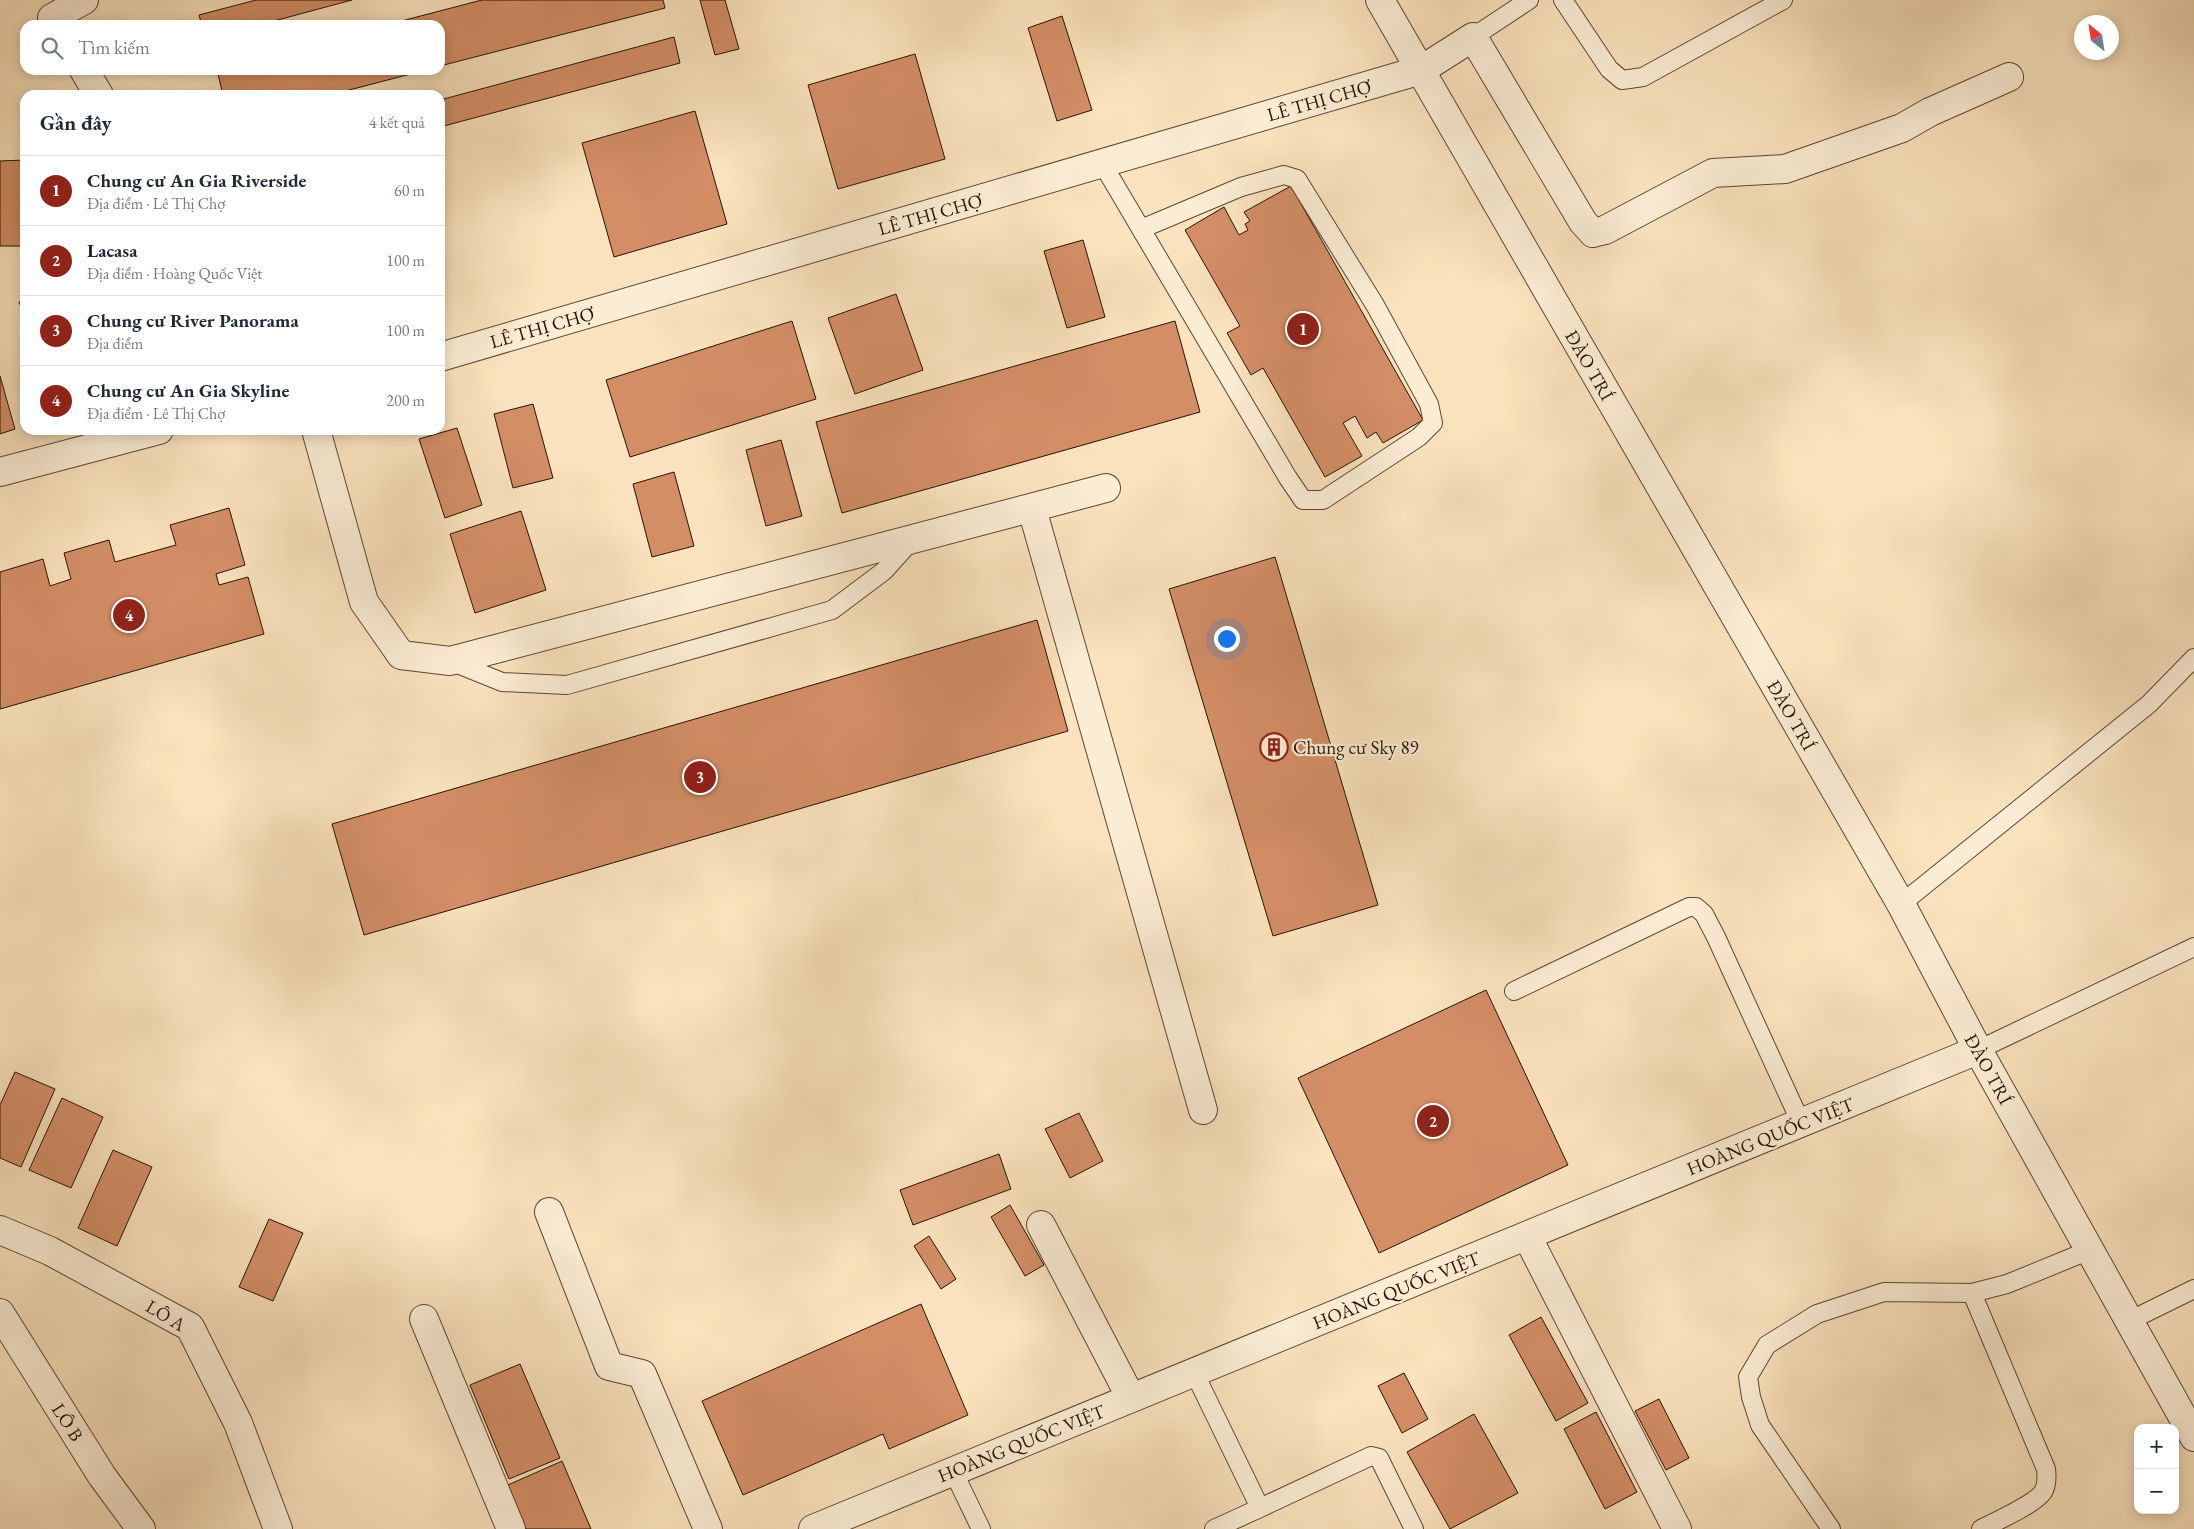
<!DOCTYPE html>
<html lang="vi">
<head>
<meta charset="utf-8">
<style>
  :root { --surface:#fff; --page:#f2f2f3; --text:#1f2937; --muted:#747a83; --line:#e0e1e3; --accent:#8f2418 }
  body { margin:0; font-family:"EB Garamond",serif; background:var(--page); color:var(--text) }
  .controls { position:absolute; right:15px; bottom:15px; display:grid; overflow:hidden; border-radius:10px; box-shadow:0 2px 12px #0003 }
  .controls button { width:45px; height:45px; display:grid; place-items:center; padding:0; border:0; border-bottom:1px solid var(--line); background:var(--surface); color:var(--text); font:25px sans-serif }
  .compass { position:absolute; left:2074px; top:15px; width:45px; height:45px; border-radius:50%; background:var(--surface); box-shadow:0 2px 12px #0003; rotate:330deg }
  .you { position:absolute; left:1226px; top:638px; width:18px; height:18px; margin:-12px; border:4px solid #fff; border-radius:50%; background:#1a73e8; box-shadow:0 0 0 8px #1a73e833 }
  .badge { display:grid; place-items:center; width:32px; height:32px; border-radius:50%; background:var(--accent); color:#fff; font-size:16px; font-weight:700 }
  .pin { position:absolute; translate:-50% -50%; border:2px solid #fff; box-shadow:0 1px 5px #0006 }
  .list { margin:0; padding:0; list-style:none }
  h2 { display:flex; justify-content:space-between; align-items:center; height:65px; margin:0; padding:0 20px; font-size:21px }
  h2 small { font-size:16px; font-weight:400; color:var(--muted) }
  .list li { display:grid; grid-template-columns:32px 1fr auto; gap:15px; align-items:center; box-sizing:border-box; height:70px; padding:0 20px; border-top:1px solid var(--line) }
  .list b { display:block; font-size:19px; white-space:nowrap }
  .list p { margin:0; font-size:16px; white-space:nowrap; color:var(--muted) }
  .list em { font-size:16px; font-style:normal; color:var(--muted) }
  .icon { flex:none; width:28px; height:28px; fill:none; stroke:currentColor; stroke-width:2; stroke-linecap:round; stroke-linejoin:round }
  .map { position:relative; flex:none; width:2194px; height:1529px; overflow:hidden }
  .search { position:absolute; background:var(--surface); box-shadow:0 2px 12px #0003; left:20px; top:20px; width:425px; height:55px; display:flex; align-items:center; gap:12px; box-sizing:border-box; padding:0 18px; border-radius:15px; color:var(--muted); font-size:19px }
  .panel { position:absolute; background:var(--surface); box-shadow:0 2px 12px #0003; left:20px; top:90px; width:425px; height:345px; border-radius:15px }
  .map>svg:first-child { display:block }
  .building { fill:#d38e66; stroke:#281302 }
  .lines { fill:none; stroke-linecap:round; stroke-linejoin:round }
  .service-casing { stroke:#5c4731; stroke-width:20 }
  .minor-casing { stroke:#5c4731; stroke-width:30 }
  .tertiary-casing { stroke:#5c4731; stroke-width:30 }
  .service { stroke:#fbecd4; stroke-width:18 }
  .minor { stroke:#fbecd4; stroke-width:28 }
  .tertiary { stroke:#fbecd4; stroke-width:28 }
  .labels { text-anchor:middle; stroke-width:4.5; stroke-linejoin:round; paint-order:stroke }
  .street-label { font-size:19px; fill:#281302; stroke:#fbecd4 }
  .poi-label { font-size:19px; fill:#281302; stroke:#fbecd4; text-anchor:start }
</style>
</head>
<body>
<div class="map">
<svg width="2194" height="1529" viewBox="0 0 2194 1529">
  <rect width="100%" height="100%" fill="#f9e2bd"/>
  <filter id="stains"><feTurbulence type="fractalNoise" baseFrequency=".004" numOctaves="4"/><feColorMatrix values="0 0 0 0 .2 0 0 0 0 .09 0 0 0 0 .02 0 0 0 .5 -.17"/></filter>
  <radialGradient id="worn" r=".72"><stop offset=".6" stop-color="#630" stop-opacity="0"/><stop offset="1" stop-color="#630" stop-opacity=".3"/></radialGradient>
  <path class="building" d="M256 0H352L259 25H202L199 15Z
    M482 0H663L665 8 440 66V25H386Z
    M700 0H725L739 49 715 55Z
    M1062 16 1092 110 1057 121 1028 28Z
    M674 37 680 63 440 127V100Z
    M915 54 945 159 838 189 808 85Z
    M217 70H426L330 95H223Z
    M695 111 727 224 614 257 582 143Z
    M25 160V246H0V161Z
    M1291 186 1423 420 1383 443 1376 432 1367 438 1355 416 1343 423 1362 456 1325 477 1263 368 1251 375 1227 333 1240 326 1185 230 1224 207 1239 235 1248 230 1245 224 1250 221 1244 212Z
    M1083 240 1105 317 1067 328 1044 251Z
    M896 294 923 370 855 394 828 318Z
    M25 300V318L19 302Z
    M792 321 816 399 630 457 606 380Z
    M1175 321 1200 412 842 513 816 422Z
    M0 376 15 429 0 434Z
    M533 404 553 478 513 488 494 414Z
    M457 428 482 505 445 518 419 439Z
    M781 440 802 516 766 526 746 450Z
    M674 472 694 546 652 557 633 484Z
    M229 508 245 565 216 574 219 585 248 577 264 634 0 709V572L43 559 50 586 71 579 64 553 109 540 115 562 176 545 170 525Z
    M521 511 546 590 475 613 450 534Z
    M1275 557 1378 905 1273 936 1169 589Z
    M1037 620 1068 731 364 935 332 824Z
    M1486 990 1568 1165 1379 1253 1298 1078Z
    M15 1072 55 1089 21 1167 0 1158V1105Z
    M62 1098 103 1117 71 1188 29 1170Z
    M1079 1113 1103 1161 1070 1178 1045 1129Z
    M113 1150 152 1167 117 1246 78 1228Z
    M999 1154 1011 1189 913 1225 900 1190Z
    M1010 1205 1044 1265 1025 1276 991 1217Z
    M269 1219 303 1233 273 1301 239 1287Z
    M929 1236 956 1279 941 1289 914 1246Z
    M921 1304 968 1415 889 1449 883 1434 743 1495 702 1401Z
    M1541 1317 1588 1403 1556 1421 1509 1335Z
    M520 1364 560 1458 509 1479 470 1385Z
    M1404 1373 1428 1419 1402 1433 1378 1386Z
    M1659 1399 1689 1458 1666 1470 1635 1411Z
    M1596 1412 1637 1492 1605 1509 1564 1429Z
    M1474 1414 1518 1493 1450 1529 1407 1452Z
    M562 1461 591 1529H526L508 1485Z"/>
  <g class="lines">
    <defs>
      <path id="service" d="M1563 0 1609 69 1622 80 1643 77 1783 0
        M1473 37 1529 0
        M1102 163 1288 478 1303 500H1323L1419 437 1433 423 1429 404 1375 305 1297 179 1284 175 1241 187 1141 229
        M450 661 502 682 567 685 832 610 884 571 911 541
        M1901 904 2149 704 2194 658
        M1514 991 1689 907H1696L1704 914 1716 937 1801 1123
        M1978 1050 2194 947
        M1972 1293 2046 1469C2047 1477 2047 1485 2043 1492 2035 1504 1995 1522 1981 1529
        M2129 1321 2194 1289
        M1194 1372 1260 1508 1214 1529
        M953 1471 981 1529
        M1260 1508 1371 1456 1379 1458 1414 1529
        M1831 1529 1760 1425 1751 1397 1748 1377 1767 1345 1817 1314 1884 1292 1972 1293 2007 1284 2090 1250"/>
      <path id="minor" d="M52 18 84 0
        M84 70 99 95
        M440 357 1421 70 1473 37 1583 222 1593 233 1605 230 1713 173 1785 169 1902 128 1930 112 2009 77
        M316 430 364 602 401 655 450 661 1106 488
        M0 472 159 430
        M1032 509 1203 1110
        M549 1212 609 1366 642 1374 708 1529
        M1041 1225 1131 1398
        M0 1230 50 1251 190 1327 238 1423 278 1529
        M1527 1236 1677 1529
        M0 1313 102 1476 141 1529
        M424 1319 511 1529"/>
      <path id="tertiary" d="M1380 0 1901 904 1978 1050 2194 1437
        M813 1529 1978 1050"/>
    </defs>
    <use href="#service" class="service-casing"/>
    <use href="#minor" class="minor-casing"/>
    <use href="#tertiary" class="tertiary-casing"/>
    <use href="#service" class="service"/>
    <use href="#minor" class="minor"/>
    <use href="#tertiary" class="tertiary"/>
  </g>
  <defs>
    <symbol id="building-ring" viewBox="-11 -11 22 22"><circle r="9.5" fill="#fbecd4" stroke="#8f2418" stroke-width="1.5"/><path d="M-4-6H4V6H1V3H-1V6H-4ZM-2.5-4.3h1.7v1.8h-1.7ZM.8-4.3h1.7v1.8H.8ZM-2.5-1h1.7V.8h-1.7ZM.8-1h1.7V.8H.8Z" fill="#8f2418"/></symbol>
  </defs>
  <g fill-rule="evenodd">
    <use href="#building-ring" x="1258" y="731" width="32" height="32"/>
  </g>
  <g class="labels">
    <g class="street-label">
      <text transform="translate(1319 100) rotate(-16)" y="7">LÊ THỊ CHỢ</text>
      <text transform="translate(930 214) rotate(-16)" y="7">LÊ THỊ CHỢ</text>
      <text transform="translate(542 327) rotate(-16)" y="7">LÊ THỊ CHỢ</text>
      <text transform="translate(1590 365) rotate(60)" y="7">ĐÀO TRÍ</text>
      <text transform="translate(1792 715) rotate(60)" y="7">ĐÀO TRÍ</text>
      <text transform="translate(1989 1069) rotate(61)" y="7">ĐÀO TRÍ</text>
      <text transform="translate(1770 1136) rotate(-22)" y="7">HOÀNG QUỐC VIỆT</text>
      <text transform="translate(1396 1290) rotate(-22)" y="7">HOÀNG QUỐC VIỆT</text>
      <text transform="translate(166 1315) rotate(31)" y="7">LÔ A</text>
      <text transform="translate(68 1422) rotate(57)" y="7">LÔ B</text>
      <text transform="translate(1021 1443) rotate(-22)" y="7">HOÀNG QUỐC VIỆT</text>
    </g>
    <g class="poi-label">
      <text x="1293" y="754">Chung cư Sky 89</text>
    </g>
  </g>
  <rect width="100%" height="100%" filter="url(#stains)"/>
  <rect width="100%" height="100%" fill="url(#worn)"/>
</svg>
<div class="controls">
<button>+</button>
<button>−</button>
</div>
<svg class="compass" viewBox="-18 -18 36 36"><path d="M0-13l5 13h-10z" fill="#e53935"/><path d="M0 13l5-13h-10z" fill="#747a83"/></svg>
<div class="you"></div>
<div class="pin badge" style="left:1303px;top:329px">1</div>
<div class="pin badge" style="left:1433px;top:1121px">2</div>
<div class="pin badge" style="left:700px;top:777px">3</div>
<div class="pin badge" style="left:129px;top:615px">4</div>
<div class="search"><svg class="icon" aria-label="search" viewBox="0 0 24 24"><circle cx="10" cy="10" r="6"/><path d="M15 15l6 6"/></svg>Tìm kiếm</div>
<section class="panel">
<h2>Gần đây<small>4 kết quả</small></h2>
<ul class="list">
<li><span class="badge">1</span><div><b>Chung cư An Gia Riverside</b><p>Địa điểm · Lê Thị Chợ</p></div><em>60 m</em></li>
<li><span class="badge">2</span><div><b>Lacasa</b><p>Địa điểm · Hoàng Quốc Việt</p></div><em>100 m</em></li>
<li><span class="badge">3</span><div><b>Chung cư River Panorama</b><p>Địa điểm</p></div><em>100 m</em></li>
<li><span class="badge">4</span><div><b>Chung cư An Gia Skyline</b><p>Địa điểm · Lê Thị Chợ</p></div><em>200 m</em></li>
</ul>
</section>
</div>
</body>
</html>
